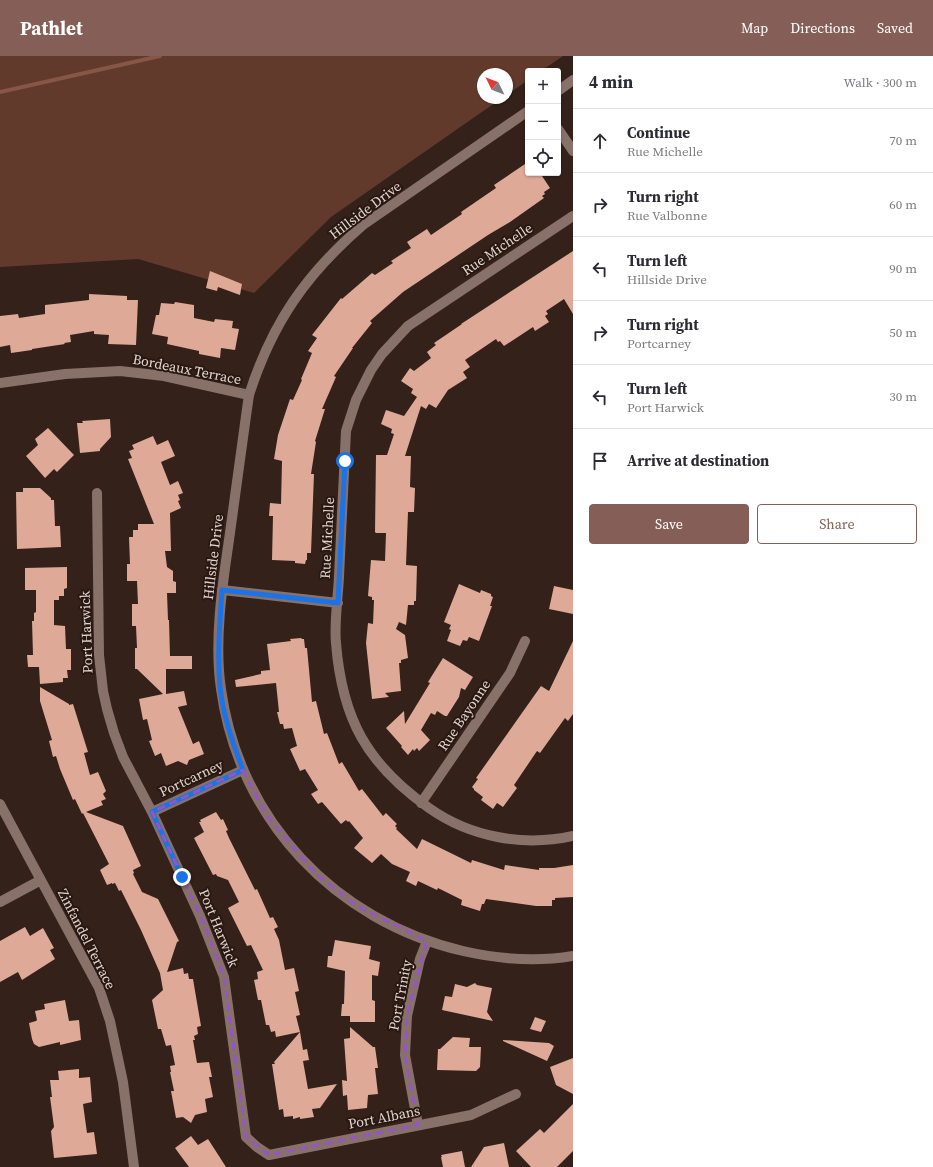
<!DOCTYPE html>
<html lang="en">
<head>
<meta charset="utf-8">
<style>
  :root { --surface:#fff; --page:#f7f7f7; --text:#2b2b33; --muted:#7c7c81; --line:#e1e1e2; --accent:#855f57 }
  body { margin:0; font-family:"Source Serif 4",serif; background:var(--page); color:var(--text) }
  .controls { position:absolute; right:12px; top:12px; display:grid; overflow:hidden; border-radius:4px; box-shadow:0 1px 3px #0004 }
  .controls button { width:36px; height:36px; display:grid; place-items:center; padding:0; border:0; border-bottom:1px solid var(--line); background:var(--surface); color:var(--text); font:20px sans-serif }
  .compass { position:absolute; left:477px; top:12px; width:36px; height:36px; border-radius:50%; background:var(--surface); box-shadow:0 1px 3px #0004; rotate:313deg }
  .stop { position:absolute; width:12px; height:12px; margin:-9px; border:3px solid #1a73e8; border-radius:50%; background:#fff }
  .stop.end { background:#1a73e8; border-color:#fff; box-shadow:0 1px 4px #0008 }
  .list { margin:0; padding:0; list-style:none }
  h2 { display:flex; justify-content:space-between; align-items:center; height:52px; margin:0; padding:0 16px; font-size:17px }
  h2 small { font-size:13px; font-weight:400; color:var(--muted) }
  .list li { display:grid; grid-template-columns:26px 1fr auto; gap:12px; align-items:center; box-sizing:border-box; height:64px; padding:0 16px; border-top:1px solid var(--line) }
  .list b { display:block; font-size:15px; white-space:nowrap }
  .list p { margin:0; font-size:13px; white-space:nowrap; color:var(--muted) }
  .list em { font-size:13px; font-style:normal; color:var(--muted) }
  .actions { display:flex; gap:8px; padding:12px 16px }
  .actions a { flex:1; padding:9px 0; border:1px solid var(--accent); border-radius:4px; text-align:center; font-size:14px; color:var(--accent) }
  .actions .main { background:var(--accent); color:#fff }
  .icon { flex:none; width:22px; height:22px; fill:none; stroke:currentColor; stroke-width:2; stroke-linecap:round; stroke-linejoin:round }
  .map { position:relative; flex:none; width:573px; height:1111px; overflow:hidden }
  header { display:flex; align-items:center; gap:24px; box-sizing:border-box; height:56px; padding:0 20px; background:var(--accent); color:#fff }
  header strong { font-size:19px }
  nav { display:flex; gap:22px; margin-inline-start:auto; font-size:14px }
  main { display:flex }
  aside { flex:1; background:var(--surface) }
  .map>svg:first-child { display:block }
  .grass { fill:#623a2c }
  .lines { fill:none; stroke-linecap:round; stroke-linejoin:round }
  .stream { stroke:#865646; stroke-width:4 }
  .building { fill:#dea996 }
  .minor { stroke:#887169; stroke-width:10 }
  .tertiary { stroke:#887169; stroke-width:10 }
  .route { stroke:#1a73e8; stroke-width:5 }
  .marked { fill:none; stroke:#9456c3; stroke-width:3; stroke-dasharray:8 5; stroke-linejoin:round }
  .labels { text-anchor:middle; stroke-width:4; stroke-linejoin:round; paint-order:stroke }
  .street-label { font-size:14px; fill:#e1d4cf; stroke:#291711 }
</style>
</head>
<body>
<header>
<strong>Pathlet</strong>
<nav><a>Map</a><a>Directions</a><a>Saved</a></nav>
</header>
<main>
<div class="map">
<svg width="573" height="1111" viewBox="0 0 573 1111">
  <rect width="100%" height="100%" fill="#33211a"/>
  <path class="grass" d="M0 0H563L541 15H528V24L507 39V18H483V42H502L331 161 254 237 138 203 0 211Z"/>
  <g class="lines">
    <path class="stream" d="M0 36 160 0"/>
  </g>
  <path class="building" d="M528 106V117H540L550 132 544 136 545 138 542 140 544 142 510 166 488 179 403 236 370 265 372 267 352 292H353L334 320 336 321 322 353H325L315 385 316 386 311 418H314L311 497H307V504H306L305 508 295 507V505L272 504 273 460H269L270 447 281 448 282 405 274 403 278 379 290 343 293 344 302 324 301 323 312 297 308 295 317 282 312 279 341 242 342 243 372 217 375 219 393 207 391 205 411 192 407 186 427 173 431 179 462 158 461 156 496 132 494 129Z
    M573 195V258L564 243 546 255 548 258 545 260 549 266 535 275 533 271 504 290 500 285 498 286 496 283 465 304 470 311 463 316 467 322 448 334 436 352 429 348 426 353 421 350 405 400H411L410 431 415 432 414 456H408L406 509 417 510 416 545H414V549H408L406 569 399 566 396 573 405 579 408 602 401 604V607H399L401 635 385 637 389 641 372 643 366 587 368 567 373 568 374 544H372V541L368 540 371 504 385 505 386 477H376L375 476 376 399H387L394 378 391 377 392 373 381 368 386 354 404 360 417 341 411 337 413 333 401 325 410 312 414 315 431 302 427 296 436 289 434 287 462 268H461Z
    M210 215 242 228 240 239 218 231 217 235 206 232Z
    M89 238 127 240V244H138L136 289 108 288 109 279 94 278V275L70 279 71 286 64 287 65 288 32 293V294L11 297 10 289 0 291V260L18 258 19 262 45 258V249L89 244Z
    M175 246 194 249V262L214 266 215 263 233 265 232 272 239 273 235 294 221 292 220 302 199 298V295L167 288 168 281 152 278 156 259H159L161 247 174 248Z
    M110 363 111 381 100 393V395L80 397 77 367H83L82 365Z
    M48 372 74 399 57 416 54 413 45 422 26 400 38 389 35 383Z
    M153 380 157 389 168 384 175 400 161 406 170 429 178 425 183 437 178 439 180 444 178 445 181 452 170 457 171 495H165L167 511 173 515V525L176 526V537H167L168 564H169L170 600H192V613H166V638L184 635 187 649 178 651 193 688 199 685 204 698 189 704 187 709 178 705 166 710 161 697 155 700 149 685 152 684 147 663 143 664 139 643 163 638 137 613H135V592H137L136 570H132V548H138L137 525H127V508H130L129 481H133V474H138V468H154L128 403 132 402 129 395 134 393 132 389Z
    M23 432H40L51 442V444H54L55 470H60L61 491 17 493 16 436H23Z
    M67 511V532L64 533V540H59V544H54V569L65 570 66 593H71V614H67L68 622H63V626L40 628 39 611H28L27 599H33L32 565H34V557L36 556V534H25V512Z
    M459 528 480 537 481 534 491 538V540L493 541 490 550H492L479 585 469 581 467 585 463 584 460 590 447 585 451 574 449 573 451 569 444 566Z
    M554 530 573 534V558L549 553Z
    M301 582 302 583H304L305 592H307L312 646 316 645 324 678 327 677 339 708 342 706 359 735 362 733 383 760 386 757 397 768 395 770 397 772 396 773 417 793 422 783 471 807 472 804 504 814 505 809 539 814V812H554L573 809V841L555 842V844H552V850H536L486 843 484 848H482L480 855 461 849 462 844 438 832 437 834 418 825 416 830 406 825 410 816 392 808 381 798 372 807 354 792 363 782 349 765 348 766 346 764 341 768 322 746 318 748 311 738 318 734 305 713 300 715 290 693 297 690 292 672 284 673 283 668H280L277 656H279L276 627 236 631 235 624 261 618V615L270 614 267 588 291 585 290 583Z
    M573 585V658L568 665 565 662 540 697 537 695 514 729 517 732 503 751 497 747 493 753 481 744 483 741 474 734V733L472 731 478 723 476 722 541 630 549 635Z
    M443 602 473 621 465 634 461 632 459 641 447 660H445L437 655 435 659 431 657 421 674 430 684 419 695 417 692 414 695 413 693 408 699 401 691 402 690 386 672 404 655 405 668 430 627 428 626Z
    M40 631 69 648V649L73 648 88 696 84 697 90 719 98 716 106 735 103 738 106 743 101 745 103 749 86 756 123 770 141 810 133 814 134 817 133 818 142 836 158 843 179 885 177 886 167 916 183 912 184 918 188 917 189 923H193L201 970 197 971 198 978 194 980 195 984H193L197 1007 209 1006 212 1021H209L213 1041 205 1043 207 1056 195 1059 191 1067 183 1061 176 1062 171 1035H174L170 1016H171L170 1010 175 1009 171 989 166 990 161 973H158L152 944 163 934 160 917 141 874 121 834 119 835 115 827 112 828V827L107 829 100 814 109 808 83 757 82 758 75 743 73 744 60 713 56 700 53 701 49 685 52 684 40 645Z
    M216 756 221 764 223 763 228 774 226 775 229 782 255 834 257 833 270 862 273 861 278 871 274 873 279 884 285 914 294 912 299 935 295 936 300 959 296 960 300 976 276 981 275 975 271 976 269 969H266L261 944H258L254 924 258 923 257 916 263 914 251 889 247 890 228 852 239 846 228 824 217 820 216 818 213 819 194 782 204 776 199 766H201L200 764Z
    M25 871 30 880 43 872 54 892 50 894 55 903 22 924 18 916 0 926V885Z
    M335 884 371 890 369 903 380 906 378 920 372 919V944L375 945V966H350V960H341L342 948H344L345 915 327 911 328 900H332Z
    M475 927 477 929 492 932 487 956 493 965 442 954 445 940 452 941 455 928 467 931Z
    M65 944 69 965 79 964 81 984 60 989V986L39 991 34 988 32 983 29 967 36 965 37 964 35 955 45 953 44 948Z
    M535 961 546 965 541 976 530 973Z
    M350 971 373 991H375L378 1012H375L378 1038 368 1039 367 1052 348 1054 347 1039 343 1040 342 1024 347 1025 344 983 350 982Z
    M300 976 303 994 307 993 309 1004 303 1005 308 1033 337 1028 320 1052 312 1053 314 1061 300 1063V1061L293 1063V1060L284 1061 283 1053 279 1054 272 1008H275L274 1006Z
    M453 981 470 982 469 991H481L480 1011 476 1015 437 1014 438 993H440Z
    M503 984 549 987 554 990 547 1005 503 985Z
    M573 1002V1038L556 1029 550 1011Z
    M79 1013V1022L90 1021 92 1046 83 1048 87 1077 94 1076 97 1098 54 1102 51 1075 54 1071 50 1041H52L50 1024H59L58 1015Z
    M573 1048V1095L557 1111H531L516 1095 540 1073 544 1077Z
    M191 1080 198 1089 208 1083 226 1111H189L175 1092Z
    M504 1087 509 1111H471L484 1091Z
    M462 1095 465 1111H443L441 1101H442L441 1099Z"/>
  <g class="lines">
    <path class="minor" d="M558 73 573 95
      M573 160 408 270 382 298 371 314 356 344 346 375C344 424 341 472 339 521 338 541 334 568 336 587 342 663 367 708 429 752 470 781 523 791 573 780
      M0 327 65 318 120 315 164 320 249 339
      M97 437 99 599 103 635 107 653 114 677 123 701 152 756 200 860 224 921 246 1081 257 1091 269 1099 471 1059 516 1038
      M222 534 338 547
      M421 747 510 617 525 585
      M0 748 99 932 110 965 123 1026 134 1111
      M152 756 243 714
      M0 846 41 824
      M418 1069 405 999 407 960 420 903 427 885"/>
    <path class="tertiary" d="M558 35 573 24
      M528 55 363 169C306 218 272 267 249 339 242 387 236 435 229 484 222 531 214 586 221 633 239 764 335 865 463 895 498 903 537 906 573 900"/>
  </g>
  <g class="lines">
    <path class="route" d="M182 821 152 756 243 714C233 687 223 660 220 631 217 599 220 566 222 534L338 547 345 405"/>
  </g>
  <path class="marked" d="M243 714 267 760 317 819 357 850 427 885 407 960 405 999 418 1069 269 1099 246 1081 224 921 204 868 152 756Z"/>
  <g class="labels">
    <g class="street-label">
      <text transform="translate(365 154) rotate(-37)" y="5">Hillside Drive</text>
      <text transform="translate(497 193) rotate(-34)" y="5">Rue Michelle</text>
      <text transform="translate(187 313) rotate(11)" y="5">Bordeaux Terrace</text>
      <text transform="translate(327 482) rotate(-87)" y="5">Rue Michelle</text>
      <text transform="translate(213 501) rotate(-83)" y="5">Hillside Drive</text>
      <text transform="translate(86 576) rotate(-92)" y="5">Port Harwick</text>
      <text transform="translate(464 659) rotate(-56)" y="5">Rue Bayonne</text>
      <text transform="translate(191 722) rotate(-25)" y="5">Portcarney</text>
      <text transform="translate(219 872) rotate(68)" y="5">Port Harwick</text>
      <text transform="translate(87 883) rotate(63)" y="5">Zinfandel Terrace</text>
      <text transform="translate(400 939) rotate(-79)" y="5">Port Trinity</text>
      <text transform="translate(384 1061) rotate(-11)" y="5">Port Albans</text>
    </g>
  </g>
</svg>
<div class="controls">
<button>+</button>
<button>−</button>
<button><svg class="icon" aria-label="locate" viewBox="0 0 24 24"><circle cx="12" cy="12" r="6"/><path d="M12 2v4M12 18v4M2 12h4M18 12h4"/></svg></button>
</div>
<svg class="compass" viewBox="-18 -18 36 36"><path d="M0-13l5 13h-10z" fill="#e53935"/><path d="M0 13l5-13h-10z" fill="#7c7c81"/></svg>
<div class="stop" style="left:345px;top:405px"></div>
<div class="stop end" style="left:182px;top:821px"></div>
</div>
<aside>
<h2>4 min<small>Walk · 300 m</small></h2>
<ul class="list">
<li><svg class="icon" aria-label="ahead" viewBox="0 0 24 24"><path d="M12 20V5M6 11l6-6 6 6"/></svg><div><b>Continue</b><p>Rue Michelle</p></div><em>70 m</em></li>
<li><svg class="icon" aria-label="right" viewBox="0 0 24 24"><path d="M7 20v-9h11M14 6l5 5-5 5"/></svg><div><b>Turn right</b><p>Rue Valbonne</p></div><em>60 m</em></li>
<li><svg class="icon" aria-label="left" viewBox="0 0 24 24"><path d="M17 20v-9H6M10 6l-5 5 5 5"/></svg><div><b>Turn left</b><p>Hillside Drive</p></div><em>90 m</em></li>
<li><svg class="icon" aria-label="right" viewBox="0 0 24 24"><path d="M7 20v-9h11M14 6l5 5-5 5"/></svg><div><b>Turn right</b><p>Portcarney</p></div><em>50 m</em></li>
<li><svg class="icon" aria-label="left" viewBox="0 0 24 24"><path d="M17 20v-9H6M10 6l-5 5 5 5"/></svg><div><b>Turn left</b><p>Port Harwick</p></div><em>30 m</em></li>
<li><svg class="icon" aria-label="arrive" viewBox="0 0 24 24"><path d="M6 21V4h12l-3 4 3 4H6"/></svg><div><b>Arrive at destination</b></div></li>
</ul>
<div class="actions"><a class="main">Save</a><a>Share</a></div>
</aside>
</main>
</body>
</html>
